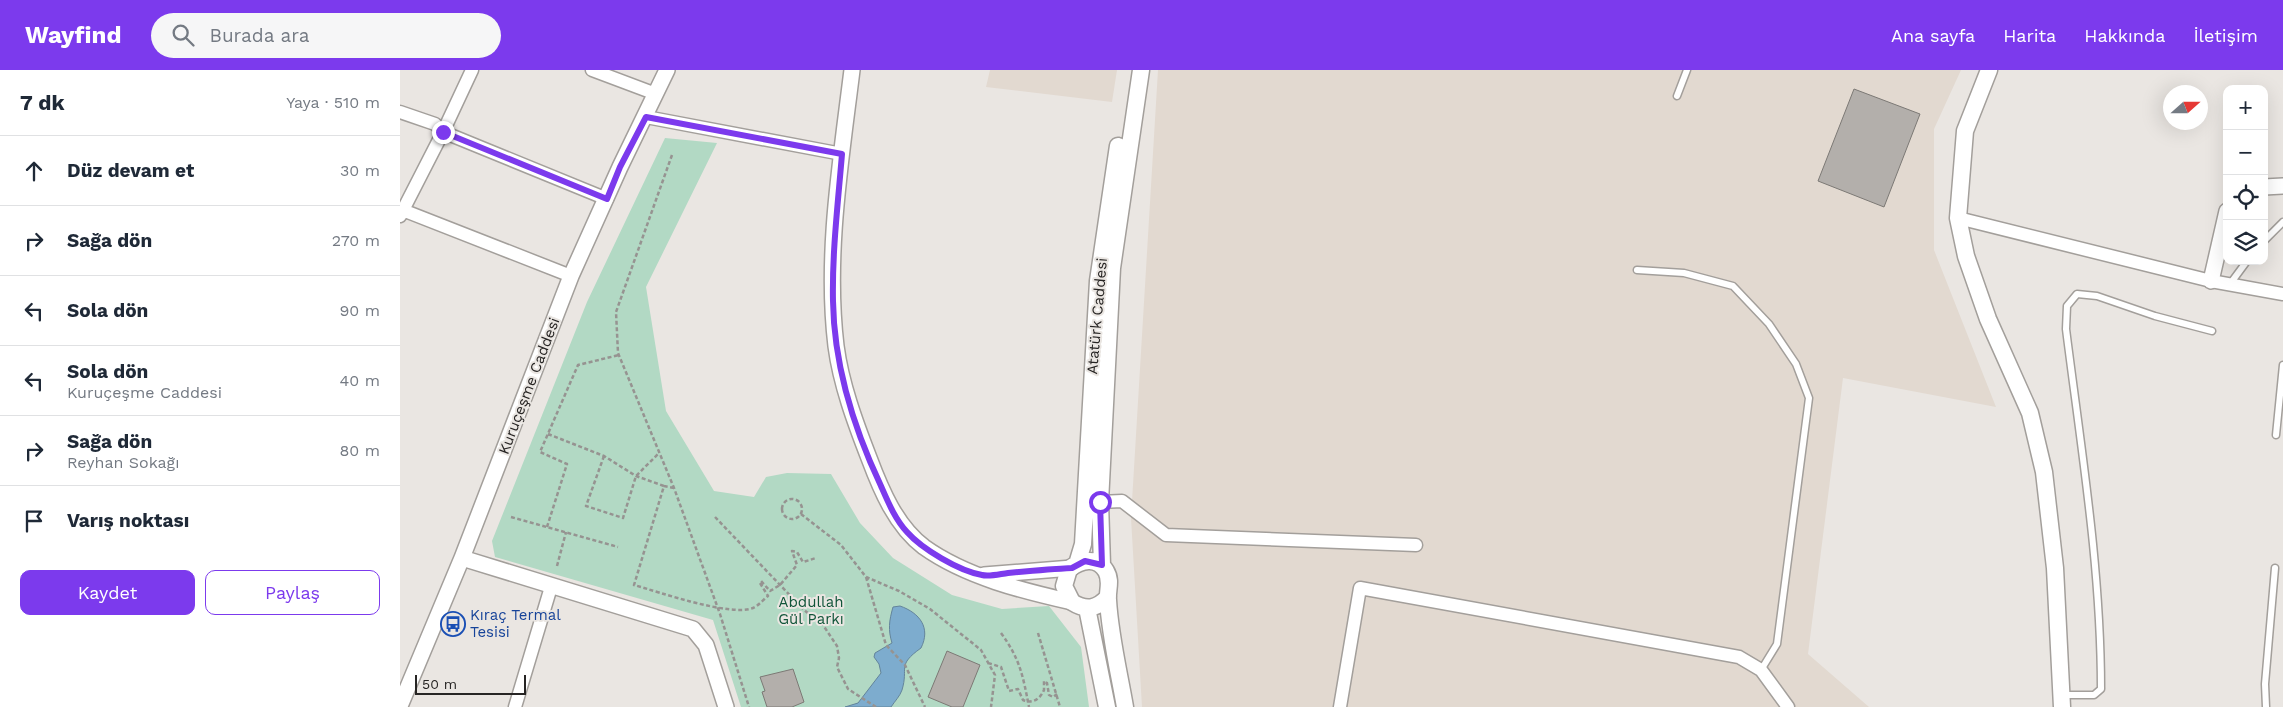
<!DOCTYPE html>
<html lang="tr">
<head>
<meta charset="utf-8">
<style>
  :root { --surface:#fff; --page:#f6f6f7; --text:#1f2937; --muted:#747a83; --line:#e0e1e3; --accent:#7c3aed }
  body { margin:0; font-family:"Work Sans",sans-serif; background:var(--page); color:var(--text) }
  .controls { position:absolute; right:15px; top:15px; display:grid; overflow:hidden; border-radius:10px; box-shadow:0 5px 20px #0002 }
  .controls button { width:45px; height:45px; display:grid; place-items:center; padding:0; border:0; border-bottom:1px solid var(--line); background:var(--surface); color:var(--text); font:25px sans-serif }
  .compass { position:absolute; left:1763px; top:15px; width:45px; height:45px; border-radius:50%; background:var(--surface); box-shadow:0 5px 20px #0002; rotate:69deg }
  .scale { position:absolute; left:15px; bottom:12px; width:111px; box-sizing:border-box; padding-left:5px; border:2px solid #272524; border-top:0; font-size:14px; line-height:18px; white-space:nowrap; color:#272524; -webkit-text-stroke:4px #eae6e2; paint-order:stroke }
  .stop { position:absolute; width:15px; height:15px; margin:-11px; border:4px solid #7c3aed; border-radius:50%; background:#fff }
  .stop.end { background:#7c3aed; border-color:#fff; box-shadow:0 1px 5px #0008 }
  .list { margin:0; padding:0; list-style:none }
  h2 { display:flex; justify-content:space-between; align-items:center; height:65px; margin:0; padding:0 20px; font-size:21px }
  h2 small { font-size:16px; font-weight:400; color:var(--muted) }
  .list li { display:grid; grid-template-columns:32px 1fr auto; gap:15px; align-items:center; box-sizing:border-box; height:70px; padding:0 20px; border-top:1px solid var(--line) }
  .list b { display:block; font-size:19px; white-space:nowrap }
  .list p { margin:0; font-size:16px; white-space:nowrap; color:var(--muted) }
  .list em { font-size:16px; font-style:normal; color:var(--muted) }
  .actions { display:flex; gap:10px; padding:15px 20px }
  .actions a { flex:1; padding:11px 0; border:1px solid var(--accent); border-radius:10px; text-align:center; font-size:18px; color:var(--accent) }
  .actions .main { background:var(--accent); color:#fff }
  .icon { flex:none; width:28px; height:28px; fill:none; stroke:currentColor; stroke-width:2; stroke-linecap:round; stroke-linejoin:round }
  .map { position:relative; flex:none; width:1883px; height:637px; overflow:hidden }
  header { display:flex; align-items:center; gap:30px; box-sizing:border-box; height:70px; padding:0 25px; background:var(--accent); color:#fff }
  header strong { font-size:24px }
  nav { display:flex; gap:28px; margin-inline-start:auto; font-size:18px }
  .search { width:350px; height:45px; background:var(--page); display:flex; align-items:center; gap:12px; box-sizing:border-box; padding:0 18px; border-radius:28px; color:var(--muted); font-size:19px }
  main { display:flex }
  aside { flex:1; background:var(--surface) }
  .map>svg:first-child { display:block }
  .built { fill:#e2d9d0 }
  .green { fill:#b2d9c4 }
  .water { fill:#7dacce; stroke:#63849b }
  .building { fill:#b3afab; stroke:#7c7975 }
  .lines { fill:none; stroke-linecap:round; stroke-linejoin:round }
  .service-casing { stroke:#a39f9b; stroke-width:9 }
  .minor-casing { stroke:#a39f9b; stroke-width:15 }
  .tertiary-casing { stroke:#a39f9b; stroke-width:18 }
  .secondary-casing { stroke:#a39f9b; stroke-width:19 }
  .path { stroke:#969391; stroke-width:2.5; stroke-dasharray:4 2.5; stroke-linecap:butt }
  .service { stroke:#fff; stroke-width:6 }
  .minor { stroke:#fff; stroke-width:12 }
  .tertiary { stroke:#fff; stroke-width:15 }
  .secondary { stroke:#fff; stroke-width:16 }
  .route { stroke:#7c3aed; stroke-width:6 }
  .labels { text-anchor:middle; stroke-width:4; stroke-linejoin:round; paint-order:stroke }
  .street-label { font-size:15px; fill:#272524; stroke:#eae6e2 }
  .park-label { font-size:15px; fill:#105539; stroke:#eae6e2 }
  .transit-label { font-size:15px; fill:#164399; stroke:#eae6e2; text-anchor:start }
</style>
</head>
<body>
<header>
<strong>Wayfind</strong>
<div class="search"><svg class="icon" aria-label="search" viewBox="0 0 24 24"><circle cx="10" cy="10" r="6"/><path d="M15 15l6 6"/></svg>Burada ara</div>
<nav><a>Ana sayfa</a><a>Harita</a><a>Hakkında</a><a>İletişim</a></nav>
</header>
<main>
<aside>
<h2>7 dk<small>Yaya · 510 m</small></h2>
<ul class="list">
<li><svg class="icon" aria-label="ahead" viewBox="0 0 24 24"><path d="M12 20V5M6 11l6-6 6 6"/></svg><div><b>Düz devam et</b></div><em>30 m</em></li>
<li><svg class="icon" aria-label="right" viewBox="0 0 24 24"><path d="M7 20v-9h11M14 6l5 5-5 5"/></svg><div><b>Sağa dön</b></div><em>270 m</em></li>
<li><svg class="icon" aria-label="left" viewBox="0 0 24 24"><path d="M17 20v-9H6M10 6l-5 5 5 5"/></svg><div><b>Sola dön</b></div><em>90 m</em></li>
<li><svg class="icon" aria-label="left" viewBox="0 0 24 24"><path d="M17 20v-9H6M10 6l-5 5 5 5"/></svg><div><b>Sola dön</b><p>Kuruçeşme Caddesi</p></div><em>40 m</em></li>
<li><svg class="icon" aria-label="right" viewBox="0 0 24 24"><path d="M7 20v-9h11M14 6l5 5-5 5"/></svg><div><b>Sağa dön</b><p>Reyhan Sokağı</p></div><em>80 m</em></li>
<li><svg class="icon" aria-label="arrive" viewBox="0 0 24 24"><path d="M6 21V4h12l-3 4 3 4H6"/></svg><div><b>Varış noktası</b></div></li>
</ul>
<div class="actions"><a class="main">Kaydet</a><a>Paylaş</a></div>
</aside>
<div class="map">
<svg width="1883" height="637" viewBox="0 0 1883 637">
  <rect width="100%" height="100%" fill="#eae6e2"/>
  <path class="built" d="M590 0H717L712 32 586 17Z
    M758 0H1561L1534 59V180L1596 337 1443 308 1408 584 1469 637H742L731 448Z"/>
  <path class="green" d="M265 68 317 73 246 217 266 341 314 421 354 427 366 407 387 403 431 404 460 453 493 488 552 525 602 539 649 536 681 577 689 637H341L313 550 95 487 92 471 187 232Z"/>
  <path class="water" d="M500 536C520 543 531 558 521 578 496 596 509 597 502 620 500 626 495 631 491 637H445L458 633 481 603 479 594 474 587 475 583 492 573C488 560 489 551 493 537Z"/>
  <path class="building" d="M1454 19 1520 44 1484 137 1418 111Z
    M547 581 580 595 563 637H552L528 627Z
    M393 599 404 632 392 637H367L362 622 365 621 360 607Z"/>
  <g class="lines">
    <defs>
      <path id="service" d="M1277 26 1287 0
        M1864 171 1883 152
        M1237 200 1284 203 1333 216 1369 254 1396 294 1409 328 1377 574 1361 600
        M1830 214 1847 191
        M1876 365 1883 295
        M1663 625H1694L1701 619C1701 498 1681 378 1666 259L1667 236 1677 224 1697 226 1755 246 1812 261
        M1866 637 1865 614 1875 498"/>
      <path id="minor" d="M192 0 256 24
        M0 42 35 54 43 62 207 129
        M246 47 442 84
        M0 139 171 206
        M0 146 43 62 72 0
        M1558 148 1811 211 1883 224
        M700 432 722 431 766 465 1016 475
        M115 637 151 517
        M940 637 960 518 1339 587 1361 600 1388 637"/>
      <path id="tertiary" d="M452 0C441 90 425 185 436 276 441 314 455 352 469 388 481 420 496 456 524 477 566 507 623 521 672 532
        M1864 117 1883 116
        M1811 211 1827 141
        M62 488 293 559 306 575 326 637
        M584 505 672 498
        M0 636 62 488 171 206 220 97 267 0"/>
      <path id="secondary" d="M1589 0 1565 61 1558 148 1566 186 1588 249 1630 343 1644 402 1655 498 1662 637
        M677 494 683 474 698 211 718 76
        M702 495 700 432 712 198 741 0
        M708 527C697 539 686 541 672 532L664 516 669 499C681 490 697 486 706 501 712 511 707 520 708 530 710 566 719 602 725 637
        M687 538 707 637"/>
    </defs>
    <use href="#service" class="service-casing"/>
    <use href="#minor" class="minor-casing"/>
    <use href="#tertiary" class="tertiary-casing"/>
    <use href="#secondary" class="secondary-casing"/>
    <path class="path" d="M272 85 216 242 218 283 274 418 320 544 349 637
      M148 364 204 386 236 406 264 416
      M204 386 186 436 223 448 236 406 259 383
      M274 418 264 416 234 515C259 522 330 547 353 538 358 536 363 530 368 526L360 513 361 511 370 521 380 515 397 495 392 481 397 482 403 492 416 488
      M382 439a10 10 0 1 1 20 0a10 10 0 1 1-20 0Z
      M401 444 441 475 466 507 499 521 530 539 581 580 595 605 591 637
      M111 447 218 477
      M315 447 404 540 423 555 437 576 439 588 437 597 448 619 476 637
      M147 457 167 394 140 382 178 295 219 285
      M157 496 166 462
      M466 507 486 575 505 595 525 637
      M601 563C620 589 623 606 629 637
      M638 563 660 637
      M588 593 601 597 609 621 618 619 623 630C633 634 640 629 644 620V611L647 613 649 625 653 627 657 624"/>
    <use href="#service" class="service"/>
    <use href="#minor" class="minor"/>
    <use href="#tertiary" class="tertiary"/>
    <use href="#secondary" class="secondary"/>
  </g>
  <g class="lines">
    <path class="route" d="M43 62 207 129 220 97 246 47 442 84C438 133 432 182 433 231 434 295 454 359 481 416 488 432 495 449 507 462 522 479 559 501 582 505 589 507 600 504 608 503 629 501 651 499 672 498L685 491 702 495 700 432"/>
  </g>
  <defs>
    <symbol id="bus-ring" viewBox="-11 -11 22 22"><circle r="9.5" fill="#eae6e2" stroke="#1a4fb4" stroke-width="1.5"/><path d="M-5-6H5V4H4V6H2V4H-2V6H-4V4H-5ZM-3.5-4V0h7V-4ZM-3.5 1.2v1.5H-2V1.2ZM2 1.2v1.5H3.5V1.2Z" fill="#1a4fb4"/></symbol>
  </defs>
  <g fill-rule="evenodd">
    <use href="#bus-ring" x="39" y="540" width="28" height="28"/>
  </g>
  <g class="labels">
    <g class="street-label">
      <text transform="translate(697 246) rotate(-85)" y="5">Atatürk Caddesi</text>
      <text transform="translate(129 316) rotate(-69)" y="5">Kuruçeşme Caddesi</text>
    </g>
    <g class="park-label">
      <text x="411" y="537">Abdullah<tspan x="411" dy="17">Gül Parkı</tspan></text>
    </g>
    <g class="transit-label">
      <text x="70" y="550">Kıraç Termal<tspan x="70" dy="17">Tesisi</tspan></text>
    </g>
  </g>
</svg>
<div class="controls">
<button>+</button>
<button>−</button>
<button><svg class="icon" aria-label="locate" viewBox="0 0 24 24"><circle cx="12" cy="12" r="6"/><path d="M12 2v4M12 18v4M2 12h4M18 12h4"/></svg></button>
<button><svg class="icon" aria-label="layers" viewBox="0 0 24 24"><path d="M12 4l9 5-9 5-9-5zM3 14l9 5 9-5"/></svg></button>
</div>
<svg class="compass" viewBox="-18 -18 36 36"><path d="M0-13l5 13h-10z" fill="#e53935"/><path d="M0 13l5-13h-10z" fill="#747a83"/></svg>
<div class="scale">50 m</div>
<div class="stop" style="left:700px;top:432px"></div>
<div class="stop end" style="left:43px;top:62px"></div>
</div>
</main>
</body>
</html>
